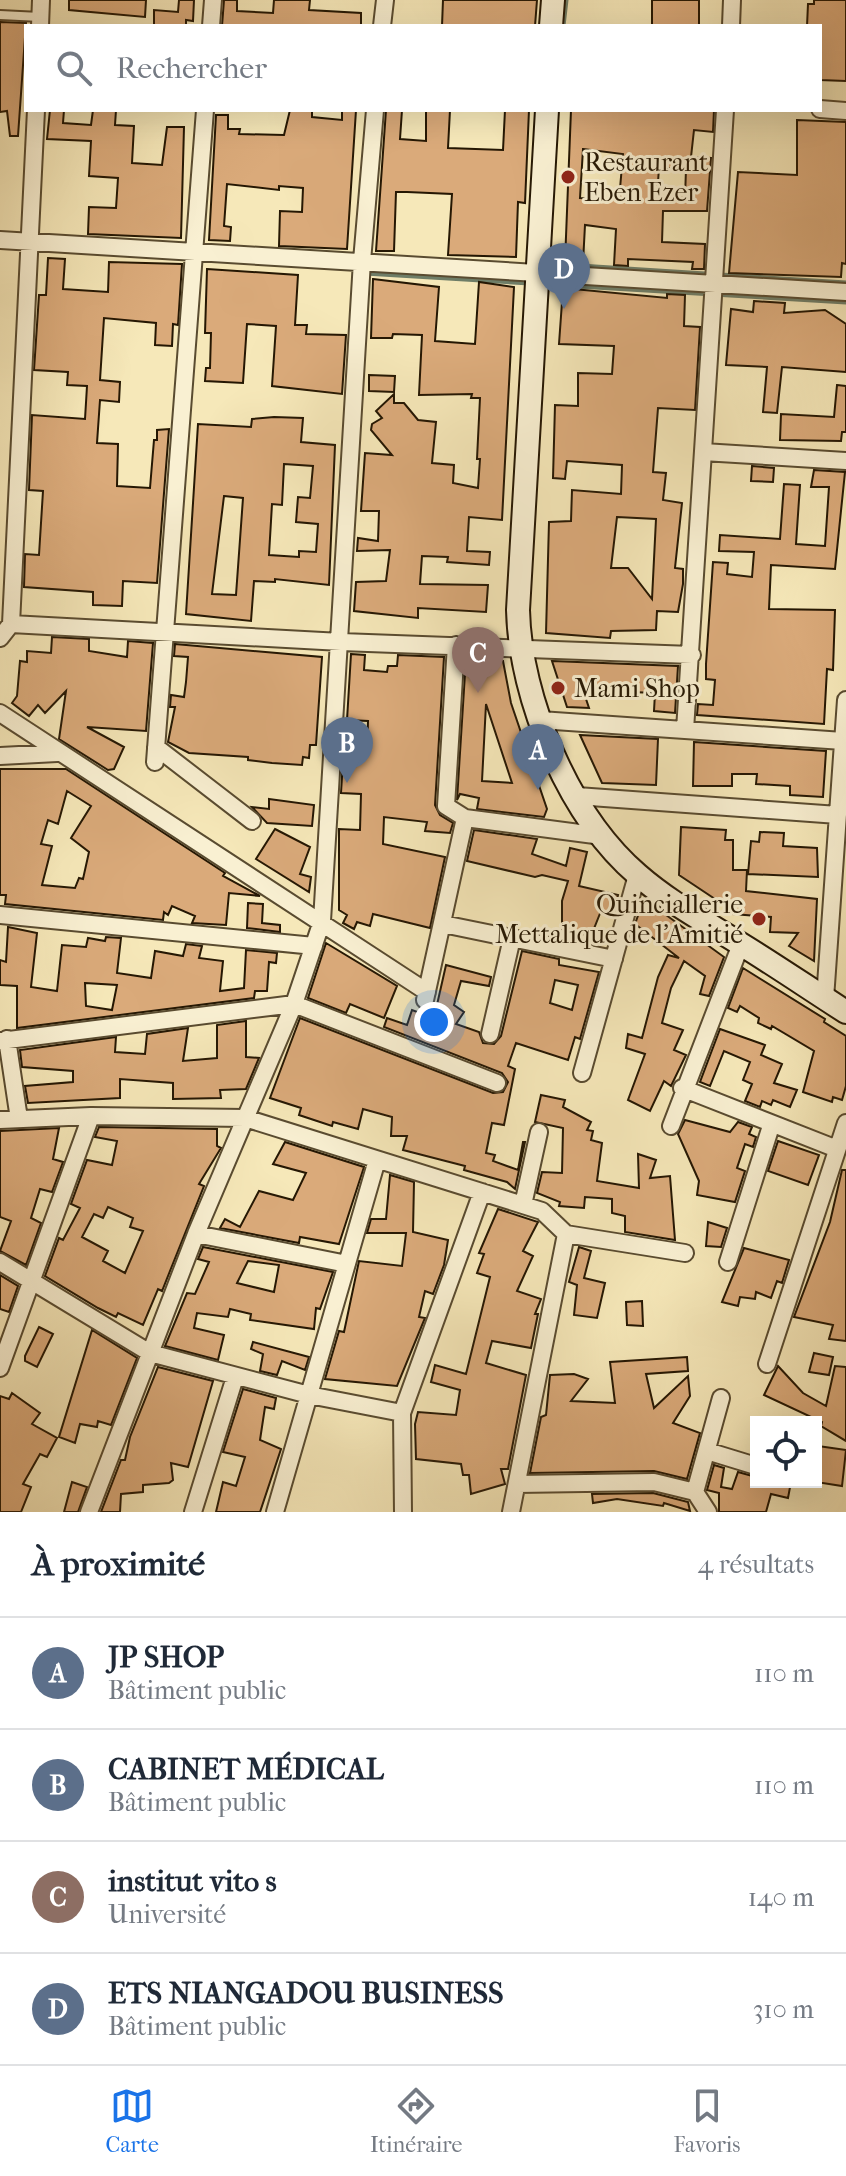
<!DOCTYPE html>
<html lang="fr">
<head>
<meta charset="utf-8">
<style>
  :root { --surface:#fff; --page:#f2f2f3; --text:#1f2937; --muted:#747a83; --line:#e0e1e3; --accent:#1a73e8 }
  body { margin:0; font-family:"IM FELL French Canon",serif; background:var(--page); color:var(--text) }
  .controls { position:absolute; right:24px; bottom:24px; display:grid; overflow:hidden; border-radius:0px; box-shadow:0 8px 32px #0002 }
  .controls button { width:72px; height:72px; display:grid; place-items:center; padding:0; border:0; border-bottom:2px solid var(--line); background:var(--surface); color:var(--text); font:40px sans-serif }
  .you { position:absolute; left:434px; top:1022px; width:28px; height:28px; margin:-20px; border:6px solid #fff; border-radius:50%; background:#1a73e8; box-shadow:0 0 0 12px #1a73e833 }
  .badge { display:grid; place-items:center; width:52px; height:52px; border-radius:50%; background:var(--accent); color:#fff; font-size:26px; font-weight:700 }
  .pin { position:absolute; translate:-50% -66px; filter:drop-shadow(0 2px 4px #0008) }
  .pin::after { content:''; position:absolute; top:42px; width:28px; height:24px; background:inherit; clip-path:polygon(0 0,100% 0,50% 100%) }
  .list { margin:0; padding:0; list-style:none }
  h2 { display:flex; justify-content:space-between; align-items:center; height:104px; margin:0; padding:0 32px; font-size:34px }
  h2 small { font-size:26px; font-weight:400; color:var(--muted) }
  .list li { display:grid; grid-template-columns:52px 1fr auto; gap:24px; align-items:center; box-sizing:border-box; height:112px; padding:0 32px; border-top:2px solid var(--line) }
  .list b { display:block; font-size:30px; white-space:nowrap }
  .list p { margin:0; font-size:26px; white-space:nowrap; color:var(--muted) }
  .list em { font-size:26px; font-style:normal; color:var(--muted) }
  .icon { flex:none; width:44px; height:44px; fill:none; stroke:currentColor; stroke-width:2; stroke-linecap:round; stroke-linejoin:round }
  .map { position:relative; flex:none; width:846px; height:1512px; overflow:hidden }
  .search { position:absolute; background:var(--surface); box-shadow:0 8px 32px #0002; left:24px; right:24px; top:24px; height:88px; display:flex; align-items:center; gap:20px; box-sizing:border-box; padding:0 28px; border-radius:0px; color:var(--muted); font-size:30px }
  .sheet { height:552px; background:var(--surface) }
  nav { display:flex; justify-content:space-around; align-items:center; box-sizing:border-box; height:112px; border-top:2px solid var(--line); background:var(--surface); font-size:22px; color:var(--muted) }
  nav a { display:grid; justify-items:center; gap:4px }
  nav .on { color:var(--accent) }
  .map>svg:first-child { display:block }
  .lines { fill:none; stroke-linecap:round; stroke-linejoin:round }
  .stream { stroke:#6e7d67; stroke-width:5 }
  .building { fill:#daaa7a; stroke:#251703; stroke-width:2; fill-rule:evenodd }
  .lane-casing { stroke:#594b30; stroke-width:12 }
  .street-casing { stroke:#594b30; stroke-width:20 }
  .secondary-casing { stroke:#251703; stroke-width:26 }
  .lane { stroke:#f9f0d2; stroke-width:8 }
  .street { stroke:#f9f0d2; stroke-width:16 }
  .secondary { stroke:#f9f0d2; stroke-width:22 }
  .poi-dot { fill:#8f2418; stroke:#f9f0d2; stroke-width:3 }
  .labels { text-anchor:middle; stroke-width:6; stroke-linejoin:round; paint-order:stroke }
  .poi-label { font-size:26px; fill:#251703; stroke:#f9f0d2; text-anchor:start }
</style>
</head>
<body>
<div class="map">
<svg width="846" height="1512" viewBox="0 0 846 1512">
  <rect width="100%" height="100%" fill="#f6e8b9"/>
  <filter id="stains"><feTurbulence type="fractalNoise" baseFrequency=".0025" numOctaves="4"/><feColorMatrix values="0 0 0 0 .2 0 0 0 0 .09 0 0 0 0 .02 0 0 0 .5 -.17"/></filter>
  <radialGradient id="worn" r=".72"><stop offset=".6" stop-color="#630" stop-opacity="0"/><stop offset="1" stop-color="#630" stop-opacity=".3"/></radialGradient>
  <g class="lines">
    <path class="stream" d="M563 26 566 0
      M549 259 548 264 846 283
      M365 273 530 283
      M544 284 846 302"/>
  </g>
  <path class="building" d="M69 0H146L145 17 69 10Z
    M179 0H194L193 21 186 20V26H154V10L178 12Z
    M224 0H237V11L273 13 274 0H310L309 10 361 13V26H222Z
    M443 0H537L535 26H442Z
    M652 0H699V26H652Z
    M814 0H846V81L820 80V26H807L808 4H814Z
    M0 22 26 23 18 136H10L7 111 0 112Z
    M50 110H64L63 123 91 125 93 110H116L115 125 134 126 132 163 162 165 167 127H184L181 238 88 234 89 207 116 208 118 178 89 176 91 141 47 139Z
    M290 110H312V117L342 120V110H356L347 249 279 246 280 211 302 212 303 188 279 186V190L227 184 224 226 231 227 230 241 209 240 216 115H228V129H240L239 134 284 135Z
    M386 110H402L400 139 426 141V110H450L448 148 503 150 505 110H529L525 203 518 202 516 257 448 255 452 194 407 192H396L394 251H376Z
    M571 110H714L713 132 694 130 691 157 711 158 707 211H663L662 242 705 244 704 269H692L693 262 628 259V266L614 265 616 229 585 225 583 263 565 262ZM583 149 623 154 619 200 580 198ZM659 168 686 169 685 198 657 196Z
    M797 120 846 122V264L842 263 841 277 729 273 738 172 797 175Z
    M48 258 65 259 63 289 108 292 109 262 182 264 178 325 173 324 172 346 155 345 156 323 104 318 100 380 120 382 119 402 100 400 97 443 118 444 117 486 150 488 154 440H157V430L169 429 157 583 123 581 122 606 93 605V592L24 587 25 554 39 555 43 491 29 490 32 415 85 419 87 386 67 385 68 372 34 370 39 295H46Z
    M207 269 298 275 295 325H307L306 334 346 335 342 394 272 386 276 326 247 324 243 383 205 381 206 368H210L211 333H205Z
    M373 279 439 287 435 341 475 344 479 282 514 287 502 520 469 517 467 551 490 552 489 565 447 562 448 557 422 556 420 584 488 585 486 612 418 608V618L354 611 356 582 386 581 390 550 357 551 358 538 378 541 379 511H361L365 453 392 455 371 430 372 424 382 418 376 411 394 394V403H404L418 420 436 422 432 463 454 465 453 483 478 488 480 459H477L480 398H471L472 394 419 395 422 335 393 334 392 338H371Z
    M563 288 667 298V294L685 295 684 326 700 327 695 410 658 408 653 472 666 473 663 500 682 503 675 568 683 569V584L678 612 657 611 656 630 611 631 610 638 546 633 549 522 571 521 572 490 621 494 622 465 567 461 565 479 553 478 555 405 578 406V373L612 374 614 346 559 344ZM617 517 656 519 652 599 628 568H611Z
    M754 301 785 303 784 313 825 310 846 324V372L782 367 777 413 763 412 767 367 726 365 731 309 753 312Z
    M369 375 395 376 394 392 369 391Z
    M837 385 846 386V432H842L841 441 780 440 781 414 834 417Z
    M274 417 303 418 301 442 335 445 329 585 275 579V582L254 581 251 621 186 614 198 424 251 427 252 419ZM284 464 313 466 310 498 298 497 296 522 318 524 316 552 299 551V557L269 555 272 504 282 505ZM224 496 243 498 236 595 212 594Z
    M752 466 774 468 773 482 751 481Z
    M814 470 845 472 835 569 771 565 769 609 835 610 833 670 827 669 824 724 697 715 698 704 713 705 715 680 706 679V664L713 562 728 563 727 574 752 577 754 552 719 551 720 535 780 539 784 484 800 485 796 544 825 546 829 487H811Z
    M52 637 89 639V651L127 657 128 641 153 643 146 731 87 727 124 747 114 769 108 770 59 739 66 691 45 713 38 705 29 716 12 703 17 696 20 661 27 662V651L51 653Z
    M175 644 322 657 316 745H310L309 758 303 757 302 765 272 763 248 760V757L189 753 168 742 175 707H170L171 695 184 697 186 682 188 657 174 656Z
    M351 654 365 655 364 670 387 672 388 666H397L398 655 444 657 435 805 440 815 453 823 450 833 425 831 427 822 384 817 383 844 445 857 430 928 373 914 370 926 357 922 354 929 343 923 347 915 339 910V829L360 830 361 794 341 793 343 761H346L347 750 367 751 368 721 347 720Z
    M466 658 503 661 511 703 547 809 544 817 477 809 479 798 460 794 457 800ZM486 704 512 783 482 781Z
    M552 661 678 666 675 713 654 711 655 693 583 690 589 708 567 707Z
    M580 735 658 739 656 785 602 783Z
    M694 742 826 751 823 797 790 795V786L756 784 757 774H732V786H693Z
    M0 769H66L225 873 223 876 260 896 229 893 226 925 192 923 195 916 172 906 168 915 164 912 163 920 5 904 6 895H0ZM67 791 91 806 71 838 89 852 83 879 79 878 75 888 42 885 52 846 41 844 48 820 58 824Z
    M269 799 314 805 312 826 267 823 252 807 269 809Z
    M681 827 726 830 725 840H733V870H747L746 891 817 899 814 961 789 946 798 933 770 932 771 917 733 914V911L679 875Z
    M275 829 310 847 300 874 311 877 309 892 256 859Z
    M474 830 537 839 532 854 566 866 570 848 587 852 579 886 618 895 614 913 601 911 591 936 562 930V901L568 881 542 875 535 877 467 861Z
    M760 832 784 833 783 846 817 848 818 877 748 874 751 841 759 842Z
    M644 899 724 957 709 996 700 994 705 976 684 961 671 988 662 1023 683 1030 674 1050 686 1055 671 1086 664 1081 650 1111 628 1100 645 1054 626 1048 628 1034 642 1038 658 977 668 955 679 958 635 924Z
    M248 903 263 904 262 923 280 925V932L247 928Z
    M8 927 37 933 31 987 57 991 62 945 86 947 88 938 105 941 106 937 121 938 117 973 151 978 155 951 183 956 186 944 202 946 199 958 223 961 220 991 244 988 246 950 277 953 276 963 269 962 267 991H255L254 998 17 1028V986L0 985V960L6 962ZM85 983 117 985 112 1010 86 1006Z
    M326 943 397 986 384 1018 350 1004 346 1013 308 998Z
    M522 951 559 959V965L599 972 580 1039 575 1037 568 1060 516 1043 508 1066 515 1069 504 1125 492 1123 486 1153 495 1155 493 1161 518 1170 523 1142H525L515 1189 507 1182 464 1170 465 1166 403 1150 407 1136H391L392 1117 363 1109 358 1129 333 1122 332 1126 299 1115 301 1108 270 1098 300 1018 493 1093 503 1092 508 1082 502 1073 384 1027 387 1018 407 1025 412 1010 434 1018 446 965 491 977 489 986 461 981 454 1005 464 1012 456 1024 479 1032 483 1043 494 1044 501 1036ZM555 980 578 985 572 1010 550 1003Z
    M743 968 825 1019 824 1022 846 1036V1086L842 1100 833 1097 832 1102 803 1092 814 1051 772 1026 771 1029 758 1023 759 1018 740 1006 737 1012 728 1008Z
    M246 1021V1057L259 1058 246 1089 220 1090 221 1098 173 1099V1083L120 1079V1098L28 1103 25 1086 73 1082V1071L22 1067 20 1050 116 1037 115 1052 145 1054 147 1034 188 1028 183 1061 217 1058V1025Z
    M720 1029 765 1045 761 1055 782 1064 774 1083 797 1090 790 1107 773 1100 771 1105 762 1101 760 1107 745 1101 752 1084 743 1080 750 1062 724 1051 710 1086 700 1082Z
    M541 1095 565 1100 563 1107 591 1122 587 1130 593 1131 591 1140 602 1143 597 1181 639 1188 638 1154 656 1160 650 1178 670 1176 675 1240 625 1232V1216L612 1213V1199L585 1197 584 1208 559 1206 560 1202 537 1193 542 1172 562 1173 563 1128 535 1122Z
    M685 1120 730 1132 738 1122 752 1127 749 1134 756 1137 753 1147 745 1144 737 1168 745 1171 735 1202 697 1195 699 1181 678 1134Z
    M99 1127 217 1129V1146L221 1148 199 1184 204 1186 162 1291 158 1289 143 1325 118 1313 116 1317 98 1308 45 1276 59 1238 63 1240 80 1208 71 1204 87 1160 112 1165 117 1141 95 1137ZM108 1207 133 1218 130 1227 143 1231 125 1273 103 1261 108 1251 82 1237 94 1214 103 1218Z
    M59 1128 53 1159 63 1162 52 1192 40 1189 31 1218 41 1223 26 1265 0 1251 11 1221 0 1217V1131Z
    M778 1141 819 1155 808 1185 768 1171Z
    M285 1142 364 1167 339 1244 300 1237 299 1243 220 1228 225 1219 240 1227 259 1191 293 1200 306 1173 273 1164Z
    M842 1170H846V1341L829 1339 833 1325 794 1317 830 1222Z
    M390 1175 414 1182 413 1232 448 1240 444 1265 433 1294 425 1291 419 1317 425 1318 397 1386 325 1379 339 1331 344 1332 359 1261 402 1266 406 1233H367L371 1219H386Z
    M498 1209 538 1222 523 1251 533 1256 517 1291 541 1299 535 1314H538L531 1348 492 1341 486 1363 526 1375 508 1469H501L505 1484 471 1494 469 1475H463L461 1464 416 1459 415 1424 418 1412 456 1415 460 1390 431 1382 435 1365 466 1374 490 1277 477 1273 484 1254 479 1253Z
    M708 1222 727 1228 721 1247 706 1246Z
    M203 1247 333 1272 320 1309 316 1308 314 1329 250 1320 251 1314 230 1309 228 1317 197 1313 194 1328 224 1335 218 1360 165 1346 187 1293 195 1294 209 1262 198 1259ZM248 1261 279 1265 274 1292 237 1283Z
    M579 1247 591 1251 584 1278 605 1283 597 1318 574 1315 577 1285 569 1282Z
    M744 1248 789 1260 782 1283 777 1281 771 1298 756 1292 755 1299 740 1297 738 1306 722 1302Z
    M0 1275 18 1286 9 1312 0 1309Z
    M642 1301 643 1326 627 1325 626 1302Z
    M39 1327 53 1334 37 1367 25 1361V1356Z
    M92 1330 137 1358 111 1425 98 1421 97 1427 80 1424 75 1443 59 1437Z
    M253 1342 309 1357 305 1370 282 1361 277 1375 260 1371 263 1354 251 1349Z
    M814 1353 833 1357 829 1375 809 1372Z
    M687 1357 688 1371 646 1374 654 1408 688 1376 690 1396 673 1423 700 1433 687 1479 654 1471 530 1473 541 1417 546 1415 550 1375 574 1374 588 1379 571 1401 615 1403 610 1362Z
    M778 1366 803 1393 826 1406 835 1366 846 1367V1441L821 1426 822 1422 764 1395Z
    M158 1367 213 1381 188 1467 171 1463 173 1480 169 1483 143 1485V1492L121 1494 120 1512H101L121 1460H125L130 1437Z
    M243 1389 276 1398 274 1409 265 1407 260 1440 281 1449 260 1512H216L223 1482 236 1486 245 1457 223 1452Z
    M12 1393 40 1413 32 1424 57 1438 47 1457 40 1454 23 1484 31 1487 21 1512H0V1396L9 1399Z
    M818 1446 846 1450 842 1486 816 1482Z
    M714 1465 724 1468 721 1487 732 1489 738 1472 756 1477V1482H791L788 1498 771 1494 766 1512H719V1493L707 1490Z
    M72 1482 87 1487 78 1512H64Z
    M653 1493 688 1502 690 1511 664 1503 663 1506 617 1499 593 1503 592 1494Z"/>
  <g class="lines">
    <defs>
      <path id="lane" d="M0 15 40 17"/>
      <path id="street" d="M40 26 41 0
        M211 26 213 0
        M382 26 385 0
        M731 26 732 0
        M820 109 846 111
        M0 240 846 292
        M703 452 846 461
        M11 624 341 642 692 655
        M0 638 11 624 36 110
        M456 645 446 806 465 818 602 836
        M0 713 427 992
        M540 720 843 741
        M685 730 725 110
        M156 747 252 821
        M0 756 57 753
        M155 762 205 110
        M577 796 838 815
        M0 915 314 946
        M443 924 614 959
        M825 999 846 700
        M425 1000 465 818
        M490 1034 512 938
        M7 1039 19 1119
        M0 1041 294 1004 497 1083
        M582 1073 637 875
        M682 1088 837 1149
        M0 1120 91 1116 245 1118 542 1211 566 1234 511 1512
        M671 1126 741 944
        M523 1205 539 1132
        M196 1234 347 1264
        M566 1234 685 1253
        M0 1262 150 1353 309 1395 402 1413
        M728 1262 771 1126
        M767 1364 846 1123
        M0 1368 91 1116
        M707 1451 756 1466
        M517 1484 654 1482 695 1492 708 1512
        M695 1492 721 1398
        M89 1512 196 1234 294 1004 322 921 362 261 375 110
        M193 1512 235 1377
        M275 1512 377 1160
        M403 1512 402 1413 482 1192"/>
      <path id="secondary" d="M551 26 553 0
        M547 110 518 610C520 699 569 816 638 875 669 902 704 921 739 943 775 965 810 989 846 1012"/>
    </defs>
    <use href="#lane" class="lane-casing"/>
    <use href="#street" class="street-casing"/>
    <use href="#secondary" class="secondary-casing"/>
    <use href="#lane" class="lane"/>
    <use href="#street" class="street"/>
    <use href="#secondary" class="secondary"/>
  </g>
  <g class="poi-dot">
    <circle cx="568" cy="177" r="8"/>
    <circle cx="558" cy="688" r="8"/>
    <circle cx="759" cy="919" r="8"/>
  </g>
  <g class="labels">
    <g class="poi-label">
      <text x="584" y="171">Restaurant<tspan x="584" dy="30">Eben Ezer</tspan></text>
      <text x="574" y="697">Mami Shop</text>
      <text x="743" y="913" text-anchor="end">Quinciallerie<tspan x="743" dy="30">Mettalique de l'Amitié</tspan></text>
    </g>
  </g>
  <rect width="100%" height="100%" filter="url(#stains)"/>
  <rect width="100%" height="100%" fill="url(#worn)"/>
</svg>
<div class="controls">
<button><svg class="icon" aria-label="locate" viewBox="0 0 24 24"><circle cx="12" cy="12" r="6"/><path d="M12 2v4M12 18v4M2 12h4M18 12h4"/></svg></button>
</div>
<div class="you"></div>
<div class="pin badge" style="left:538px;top:790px;background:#5c6f8a">A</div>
<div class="pin badge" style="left:347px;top:783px;background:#5c6f8a">B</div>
<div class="pin badge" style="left:478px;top:693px;background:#8d6e63">C</div>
<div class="pin badge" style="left:564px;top:309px;background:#5c6f8a">D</div>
<div class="search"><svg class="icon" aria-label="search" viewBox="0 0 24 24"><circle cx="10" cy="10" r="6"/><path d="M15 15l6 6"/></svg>Rechercher</div>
</div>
<section class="sheet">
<h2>À proximité<small>4 résultats</small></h2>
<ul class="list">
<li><span class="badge" style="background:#5c6f8a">A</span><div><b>JP SHOP</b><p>Bâtiment public</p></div><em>110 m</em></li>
<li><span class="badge" style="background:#5c6f8a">B</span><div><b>CABINET MÉDICAL</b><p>Bâtiment public</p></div><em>110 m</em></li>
<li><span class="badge" style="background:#8d6e63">C</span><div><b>institut vito s</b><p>Université</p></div><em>140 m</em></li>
<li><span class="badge" style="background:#5c6f8a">D</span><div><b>ETS NIANGADOU BUSINESS</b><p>Bâtiment public</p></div><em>310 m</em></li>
</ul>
</section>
<nav>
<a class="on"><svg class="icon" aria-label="map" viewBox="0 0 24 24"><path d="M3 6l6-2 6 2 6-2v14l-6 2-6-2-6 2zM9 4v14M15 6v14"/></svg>Carte</a>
<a><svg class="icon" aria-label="directions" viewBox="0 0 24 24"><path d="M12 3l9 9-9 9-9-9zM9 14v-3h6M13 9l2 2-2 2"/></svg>Itinéraire</a>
<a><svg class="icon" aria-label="saved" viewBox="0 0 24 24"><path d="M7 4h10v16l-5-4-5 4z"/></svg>Favoris</a>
</nav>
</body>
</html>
